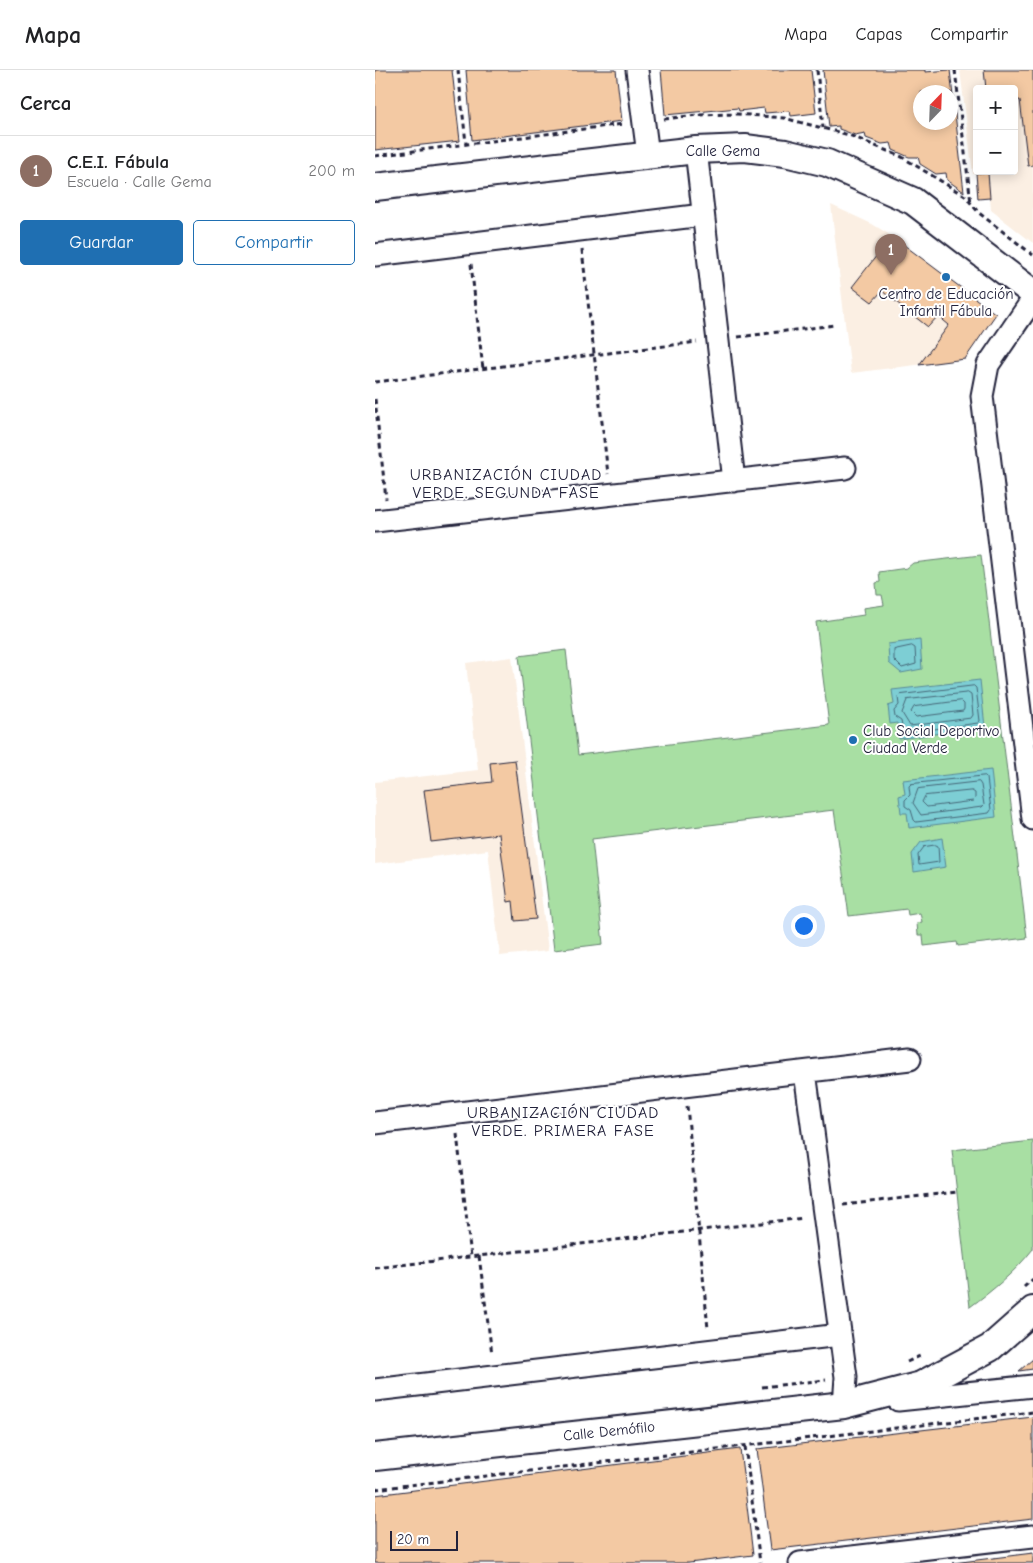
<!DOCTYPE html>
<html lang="es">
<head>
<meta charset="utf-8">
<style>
  :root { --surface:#fff; --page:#f2f2f2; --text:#202124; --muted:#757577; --line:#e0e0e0; --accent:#1f6fb2 }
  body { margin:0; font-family:"Comic Neue",sans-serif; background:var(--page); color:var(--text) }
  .controls { position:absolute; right:15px; top:15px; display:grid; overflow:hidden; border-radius:5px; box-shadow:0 2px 12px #0003 }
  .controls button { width:45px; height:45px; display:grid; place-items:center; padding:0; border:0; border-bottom:1px solid var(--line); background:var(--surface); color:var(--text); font:25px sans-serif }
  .compass { position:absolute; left:538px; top:15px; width:45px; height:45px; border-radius:50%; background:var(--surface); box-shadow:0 2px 12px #0003; rotate:23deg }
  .scale { position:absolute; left:15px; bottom:12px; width:68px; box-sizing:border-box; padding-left:5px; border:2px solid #22223b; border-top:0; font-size:14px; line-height:18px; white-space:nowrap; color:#22223b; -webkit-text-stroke:4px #fff; paint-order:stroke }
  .you { position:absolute; left:428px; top:855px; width:18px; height:18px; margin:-12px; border:4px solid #fff; border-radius:50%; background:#1a73e8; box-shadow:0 0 0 8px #1a73e833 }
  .badge { display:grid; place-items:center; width:32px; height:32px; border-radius:50%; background:var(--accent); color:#fff; font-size:16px; font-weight:700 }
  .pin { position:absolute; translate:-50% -41px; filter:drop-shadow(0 1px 2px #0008) }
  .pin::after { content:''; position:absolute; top:26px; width:18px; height:15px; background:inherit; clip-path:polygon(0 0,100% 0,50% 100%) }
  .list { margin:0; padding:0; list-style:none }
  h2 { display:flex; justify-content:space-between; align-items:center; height:65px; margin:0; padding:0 20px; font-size:21px }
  h2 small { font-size:16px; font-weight:400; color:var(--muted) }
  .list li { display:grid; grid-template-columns:32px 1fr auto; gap:15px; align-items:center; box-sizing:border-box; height:70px; padding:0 20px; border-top:1px solid var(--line) }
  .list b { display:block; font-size:19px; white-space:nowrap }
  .list p { margin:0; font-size:16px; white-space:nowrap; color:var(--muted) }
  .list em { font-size:16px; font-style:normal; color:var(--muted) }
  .actions { display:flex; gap:10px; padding:15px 20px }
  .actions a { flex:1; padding:11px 0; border:1px solid var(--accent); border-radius:5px; text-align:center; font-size:18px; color:var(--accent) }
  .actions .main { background:var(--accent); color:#fff }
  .map { position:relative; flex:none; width:658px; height:1493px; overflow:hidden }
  header { display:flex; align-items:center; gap:30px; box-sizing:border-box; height:70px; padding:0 25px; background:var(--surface); border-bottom:1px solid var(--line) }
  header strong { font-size:24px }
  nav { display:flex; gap:28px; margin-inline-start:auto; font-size:18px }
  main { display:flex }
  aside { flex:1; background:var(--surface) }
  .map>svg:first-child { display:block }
  .built { fill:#fbefe3; fill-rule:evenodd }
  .green { fill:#a8dfa3; stroke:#65806f }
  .water { fill:#7dced4; stroke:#598997 }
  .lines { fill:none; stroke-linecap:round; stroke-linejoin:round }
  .shore { stroke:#466778; stroke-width:1 }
  .building { fill:#f3c9a3; stroke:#22223b; fill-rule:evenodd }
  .minor-casing { stroke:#22223b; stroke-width:25 }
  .tertiary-casing { stroke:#22223b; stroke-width:30 }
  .path { stroke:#22223b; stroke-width:3; stroke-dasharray:5 4; stroke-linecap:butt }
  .minor { stroke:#fff; stroke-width:21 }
  .tertiary { stroke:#fff; stroke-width:26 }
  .poi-dot { fill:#1f6fb2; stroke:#fff; stroke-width:2 }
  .labels { text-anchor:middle; stroke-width:4; stroke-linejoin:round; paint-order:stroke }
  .street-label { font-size:15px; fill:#22223b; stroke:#fff }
  .poi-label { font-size:15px; fill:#22223b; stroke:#fff }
  .neighbourhood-label { font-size:16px; letter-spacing:1px; fill:#22223b; stroke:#fff }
</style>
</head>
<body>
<header>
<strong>Mapa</strong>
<nav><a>Mapa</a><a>Capas</a><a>Compartir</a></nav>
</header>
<main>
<aside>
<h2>Cerca<small></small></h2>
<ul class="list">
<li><span class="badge" style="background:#8d6e63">1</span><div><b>C.E.I. Fábula</b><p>Escuela · Calle Gema</p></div><em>200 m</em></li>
</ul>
<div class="actions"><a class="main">Guardar</a><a>Compartir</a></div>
</aside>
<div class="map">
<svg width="658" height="1493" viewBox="0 0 658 1493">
  <rect width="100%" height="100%" fill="#fff"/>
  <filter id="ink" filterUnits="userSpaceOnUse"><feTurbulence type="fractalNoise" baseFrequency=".02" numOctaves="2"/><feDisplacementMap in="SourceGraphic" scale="10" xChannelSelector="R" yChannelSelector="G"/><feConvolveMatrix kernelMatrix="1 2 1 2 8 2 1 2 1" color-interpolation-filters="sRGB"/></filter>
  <g filter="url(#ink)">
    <path class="built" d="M585 0H658V173L616 140 613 103 598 104ZM602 19H639V101H602Z
      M456 135 497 154 517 166 621 244 590 289 476 303Z
      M137 587 173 881 125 886 113 780 0 794V712L103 700 91 593Z"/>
    <path class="green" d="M606 485 652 868 583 876 582 872 549 876 548 865H543L542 853 547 852 545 843 533 845 532 839 474 846 459 740 217 769 228 874 179 880 144 586 191 580 203 685 454 655 441 552 489 545 488 538 509 535 507 525H502L501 513 505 512 504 502 532 498 538 493Z
      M658 1071V1179C640 1202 618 1220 595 1237L577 1080Z"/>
    <path class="water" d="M545 570 547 599 526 603 514 593 513 574Z
      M605 610 610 657 524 669 522 653 515 654 513 636 519 634 517 620Z
      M616 700 621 747 534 758 532 743H526L524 726 530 724 528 710Z
      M567 768 571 797 539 802 537 784 546 772Z"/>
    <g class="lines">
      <path class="shore" d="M537 576 540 578 541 594 527 598 519 590V580Z
        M599 616 601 618 605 651 603 653 530 663 528 661 526 651 520 647 519 641 524 635 523 627 525 625Z
        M593 623 596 625 598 645 596 648 535 656 527 643 532 630Z
        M586 631 589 634V639L588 641 541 647 536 642 539 637Z
        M610 706 612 708 616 740 614 743 541 752 539 750 536 740 530 736V730L535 725 534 716 536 714Z
        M604 712 606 715 609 735 607 737 546 745 538 733 543 719Z
        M597 721 600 723V729L598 731 552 737 547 732 550 726Z
        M561 775 563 776 564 792 544 795 543 785 549 777Z"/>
    </g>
    <path class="building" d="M0 0H77L85 71 0 80Z
      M91 0H241L247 51 97 70Z
      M286 0H436L441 43 416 46 415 41 390 43 389 38 364 41 363 38 290 45Z
      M448 0H550V2L575 0 589 122 572 110 571 103 561 104 545 94 543 87H534L518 80 516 73 507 74 491 68 490 63 480 65 464 59V56L454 57ZM546 22H576V52H546Z
      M609 0H658V95L653 96 645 30 639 31V19H611Z
      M601 103H613L615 128 603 129Z
      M517 166 621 244 590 289 544 295 574 255 563 246 553 257 507 221 497 232 477 217Z
      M140 690 161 849 140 851 138 831 133 832 124 764 56 772 49 720 117 712 115 693Z
      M658 1289V1299L644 1301Z
      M658 1347V1449L395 1480 382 1379Z
      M365 1379 378 1485 314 1493H0V1425Z
      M658 1483V1493H578Z"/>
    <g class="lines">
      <defs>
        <path id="minor" d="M262 0 273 85
          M321 80 359 411
          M0 185 328 145
          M658 229 613 295 607 326 658 749
          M0 451 470 398
          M430 1002 471 1307 469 1335 483 1333
          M0 1053 535 989
          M0 1320 465 1265
          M523 1330 658 1316
          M425 1493 658 1466"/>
        <path id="tertiary" d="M0 117 321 80 370 78 410 83 452 93 538 131 658 223
          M0 1387 469 1335 546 1315 615 1278 658 1240"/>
      </defs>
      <use href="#minor" class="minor-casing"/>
      <use href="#tertiary" class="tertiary-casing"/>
      <path class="path" d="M83 0 91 73
        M442 0 448 58
        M580 0 596 133
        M289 49 322 45 362 44 409 48 474 65 527 87 590 126 604 143 658 185
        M0 86 248 54
        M207 180 233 404
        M96 194 108 299
        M363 267 460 255
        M0 312 322 272
        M0 329 11 429
        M312 1036 333 1259
        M82 1064 96 1187
        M468 1135 582 1122
        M104 1186 117 1284
        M0 1198 429 1148
        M649 1217 658 1209
        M532 1292 545 1286
        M387 1317 451 1310
        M370 1376 385 1493
        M0 1419 658 1342"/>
      <use href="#minor" class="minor"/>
      <use href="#tertiary" class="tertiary"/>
    </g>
  </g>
  <g class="poi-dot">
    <circle cx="571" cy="207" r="5"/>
    <circle cx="478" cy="670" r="5"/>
  </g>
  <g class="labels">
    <g class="street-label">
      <text x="348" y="86">Calle Gema</text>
      <text transform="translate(234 1361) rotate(-6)" y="5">Calle Demófilo</text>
    </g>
    <g class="poi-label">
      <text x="571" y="229">Centro de Educación<tspan x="571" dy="17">Infantil Fábula</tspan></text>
      <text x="488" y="666" text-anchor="start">Club Social Deportivo<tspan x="488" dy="17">Ciudad Verde</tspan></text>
    </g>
    <g class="neighbourhood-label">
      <text x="131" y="410">URBANIZACIÓN CIUDAD<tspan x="131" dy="18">VERDE. SEGUNDA FASE</tspan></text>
      <text x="188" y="1048">URBANIZACIÓN CIUDAD<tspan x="188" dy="18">VERDE. PRIMERA FASE</tspan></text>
    </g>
  </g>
</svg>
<div class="controls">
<button>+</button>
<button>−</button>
</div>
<svg class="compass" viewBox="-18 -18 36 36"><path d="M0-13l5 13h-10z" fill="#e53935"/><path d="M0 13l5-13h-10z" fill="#757577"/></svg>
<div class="scale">20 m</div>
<div class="you"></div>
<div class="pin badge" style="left:516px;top:205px;background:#8d6e63">1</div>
</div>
</main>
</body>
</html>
